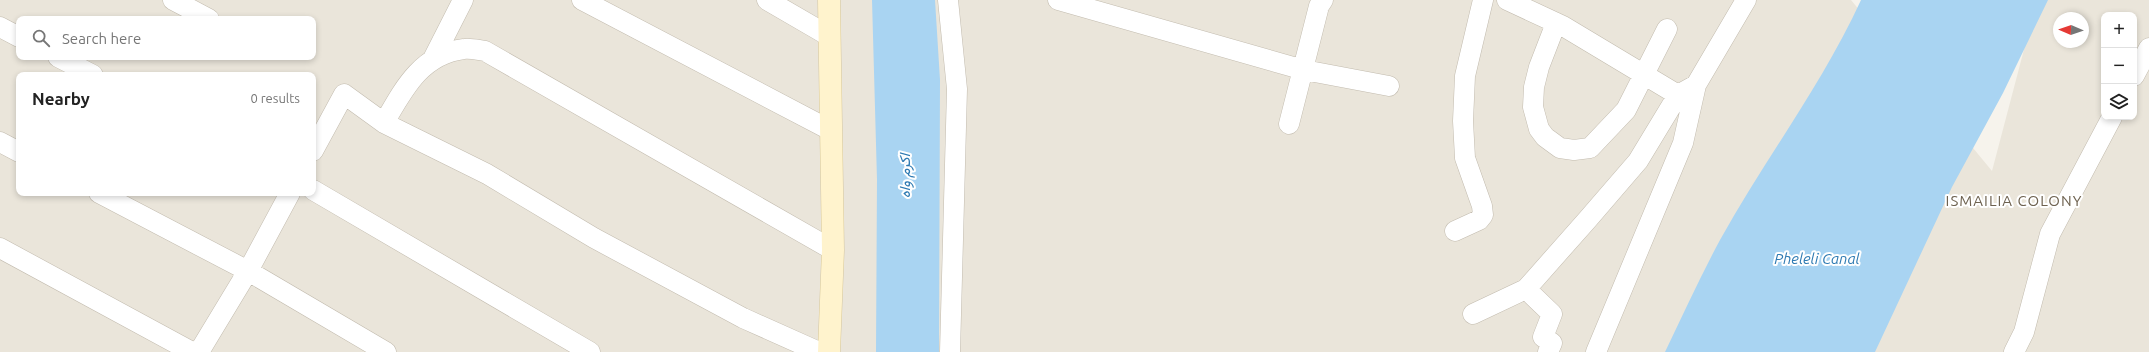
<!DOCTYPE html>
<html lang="en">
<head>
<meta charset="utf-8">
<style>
  :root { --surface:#fff; --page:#f2f2f2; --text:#222; --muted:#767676; --line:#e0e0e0 }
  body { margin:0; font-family:Ubuntu,Vazirmatn,sans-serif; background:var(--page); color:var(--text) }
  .controls { position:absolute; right:12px; top:12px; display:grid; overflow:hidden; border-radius:8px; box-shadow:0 2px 6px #0003 }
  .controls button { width:36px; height:36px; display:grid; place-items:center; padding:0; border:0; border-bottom:1px solid var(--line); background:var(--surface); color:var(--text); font:20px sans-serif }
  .compass { position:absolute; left:2053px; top:12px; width:36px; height:36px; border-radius:50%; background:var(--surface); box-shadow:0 2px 6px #0003; rotate:272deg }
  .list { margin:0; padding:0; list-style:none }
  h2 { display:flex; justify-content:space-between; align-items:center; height:52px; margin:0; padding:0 16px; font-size:17px }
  h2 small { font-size:13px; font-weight:400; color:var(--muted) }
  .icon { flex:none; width:22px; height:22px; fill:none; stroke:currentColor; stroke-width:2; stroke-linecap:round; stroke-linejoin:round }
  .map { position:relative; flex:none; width:2149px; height:352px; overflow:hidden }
  .search { position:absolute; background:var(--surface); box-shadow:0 2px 6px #0003; left:16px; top:16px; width:300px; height:44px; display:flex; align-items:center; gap:10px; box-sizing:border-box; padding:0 14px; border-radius:8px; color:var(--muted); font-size:15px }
  .panel { position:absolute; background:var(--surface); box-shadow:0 2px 6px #0003; left:16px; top:72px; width:300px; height:124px; border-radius:8px }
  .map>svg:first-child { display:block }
  .residential { fill:#eae5da; fill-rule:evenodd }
  .water { fill:#a9d4f2 }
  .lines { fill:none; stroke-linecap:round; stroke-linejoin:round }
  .street-casing { stroke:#c2bbae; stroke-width:21 }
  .secondary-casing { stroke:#d6c79b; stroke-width:23 }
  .street { stroke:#fff; stroke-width:20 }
  .secondary { stroke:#fff3cd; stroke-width:22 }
  .labels { text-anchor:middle; stroke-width:4; stroke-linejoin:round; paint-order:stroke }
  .water-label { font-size:15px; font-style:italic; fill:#2e7ab2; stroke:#fff }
  .neighbourhood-label { font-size:15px; letter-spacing:1px; fill:#6e6250; stroke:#fff }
</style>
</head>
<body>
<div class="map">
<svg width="2149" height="352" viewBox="0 0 2149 352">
  <rect width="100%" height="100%" fill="#f6f3ec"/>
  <path class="residential" d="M0 0H1851L1992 171 2037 0H2149V352H0ZM2104 15H2134V117H2104ZM2059 18H2083V42H2059ZM19 19H313V57H19ZM19 75H313V193H19Z"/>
  <path class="water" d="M872 0H935L940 80 939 352H876L877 180Z
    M1861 0H2048L2003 93 1952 187 1875 352H1665C1683 315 1700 277 1720 240 1765 159 1822 85 1861 0Z"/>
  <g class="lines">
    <defs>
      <path id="street" d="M173 0 209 19
        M582 0 830 130
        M767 0 829 36
        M948 0 957 89 950 352
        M1058 0 1304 70 1389 86
        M1507 0 1563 26 1678 95
        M1556 23 1539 67 1534 87 1533 107 1539 129 1545 137 1560 148 1574 150 1590 148 1626 110 1667 29
        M0 27 19 37
        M58 57 93 75
        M434 57 463 0
        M2134 76 2149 48
        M384 123C403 90 421 54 464 49 470 48 478 50 485 51L833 250
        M1289 124 1319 6 1323 0
        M0 142 19 152
        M313 151 344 94 384 123 487 174 594 238 743 318 819 352
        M313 190 590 352
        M99 193 248 271 386 352
        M1455 231 1479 220 1483 215 1482 206 1465 158 1463 121 1465 76 1483 0
        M0 248 192 352
        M1526 289 1552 314 1543 337 1552 343 1548 352
        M1473 314 1526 289 1588 219 1638 161 1678 95 1696 85 1746 0
        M199 352 248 271 290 193
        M1596 352 1683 143 1696 85
        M2014 352 2024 332 2050 234 2112 117"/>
      <path id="secondary" d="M829 352 833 250 829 0"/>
    </defs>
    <use href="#street" class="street-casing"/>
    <use href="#secondary" class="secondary-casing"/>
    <use href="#street" class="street"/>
    <use href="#secondary" class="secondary"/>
  </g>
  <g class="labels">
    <g class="water-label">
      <text transform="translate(905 176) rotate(-90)" y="5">اکرم واہ</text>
      <text x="1817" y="264">Pheleli Canal</text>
    </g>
    <g class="neighbourhood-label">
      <text x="2014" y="206">ISMAILIA COLONY</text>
    </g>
  </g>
</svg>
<div class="controls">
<button>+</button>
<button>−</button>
<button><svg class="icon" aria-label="layers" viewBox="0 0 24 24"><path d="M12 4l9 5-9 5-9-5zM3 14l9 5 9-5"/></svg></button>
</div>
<svg class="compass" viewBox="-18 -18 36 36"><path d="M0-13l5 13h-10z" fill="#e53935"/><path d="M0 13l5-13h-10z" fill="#767676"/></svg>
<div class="search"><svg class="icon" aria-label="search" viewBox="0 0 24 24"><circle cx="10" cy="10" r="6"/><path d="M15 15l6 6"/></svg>Search here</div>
<section class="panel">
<h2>Nearby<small>0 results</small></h2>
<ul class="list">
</ul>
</section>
</div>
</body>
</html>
